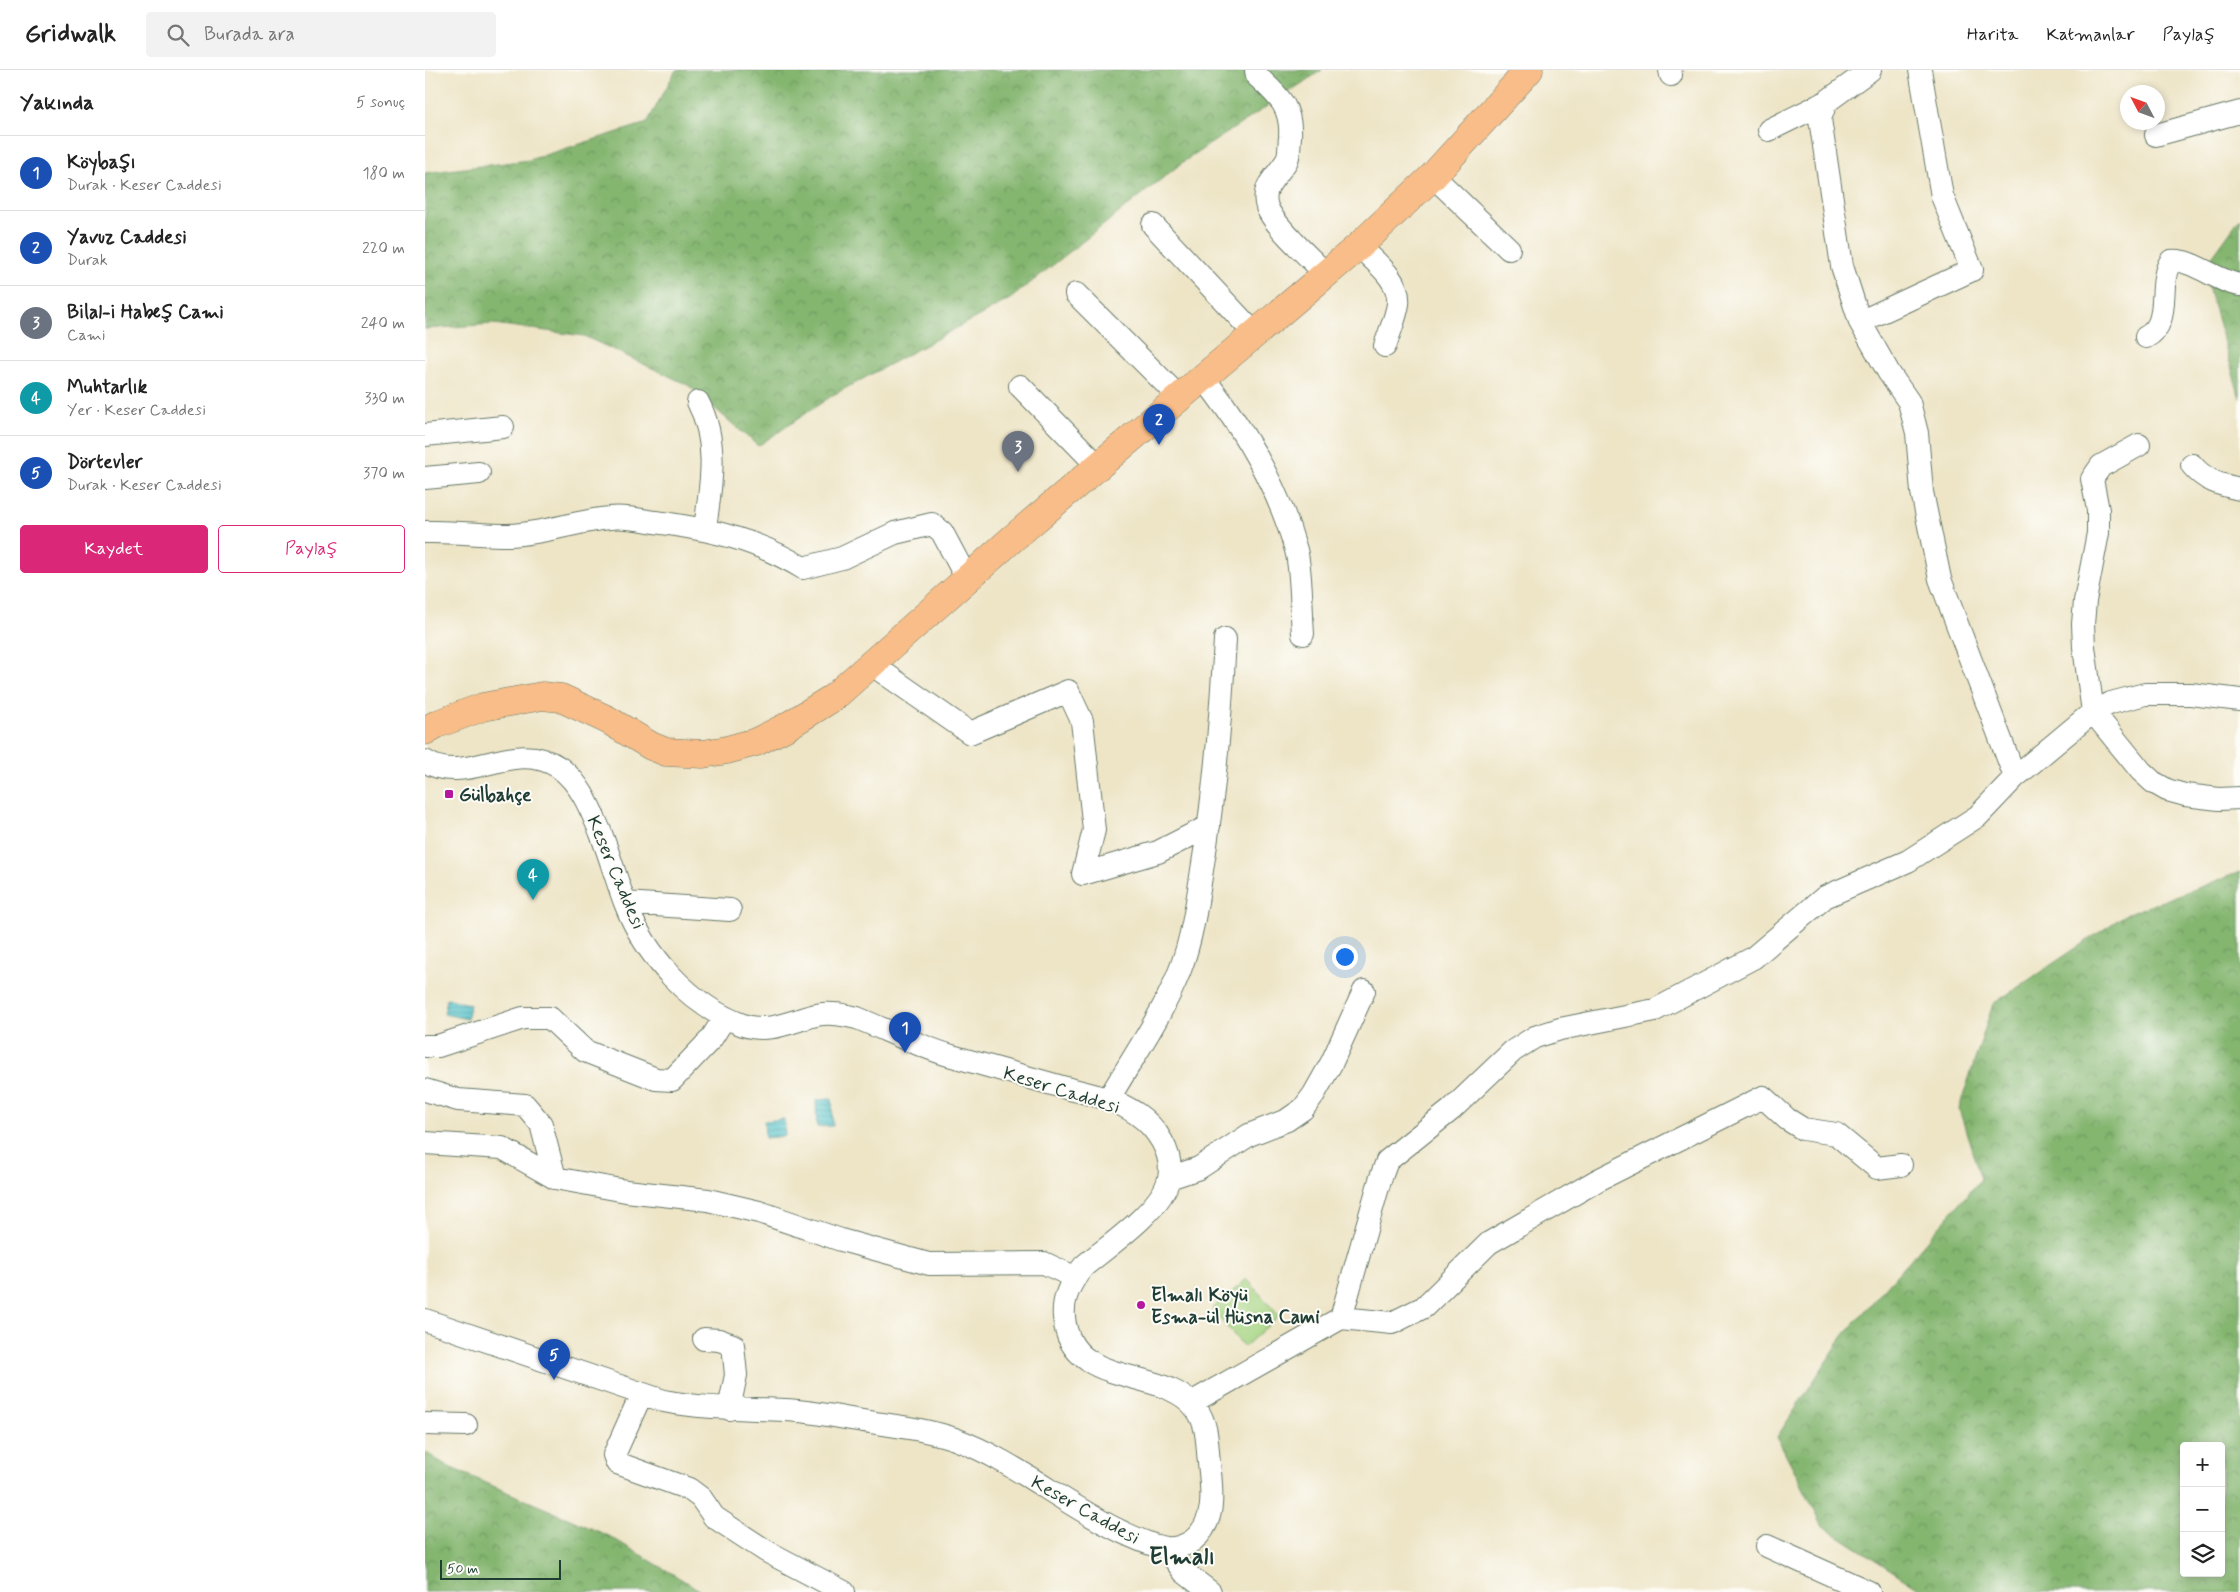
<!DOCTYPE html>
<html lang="tr">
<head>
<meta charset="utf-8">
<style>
  :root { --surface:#fff; --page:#f2f2f2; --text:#222; --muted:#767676; --line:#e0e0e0; --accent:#db2777 }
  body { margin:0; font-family:Mynerve,sans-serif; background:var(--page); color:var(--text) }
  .controls { position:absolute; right:15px; bottom:15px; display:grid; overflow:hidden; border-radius:5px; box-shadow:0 2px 8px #0003 }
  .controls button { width:45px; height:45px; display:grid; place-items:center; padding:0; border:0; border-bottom:1px solid var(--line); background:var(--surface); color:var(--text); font:25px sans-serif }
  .compass { position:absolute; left:1695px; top:15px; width:45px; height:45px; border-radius:50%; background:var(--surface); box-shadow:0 2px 8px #0003; rotate:311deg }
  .scale { position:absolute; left:15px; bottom:12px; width:121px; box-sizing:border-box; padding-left:5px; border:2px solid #1f3d34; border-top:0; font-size:14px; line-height:18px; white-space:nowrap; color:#1f3d34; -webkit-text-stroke:4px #fdfcf7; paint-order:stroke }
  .you { position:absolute; left:919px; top:886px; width:18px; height:18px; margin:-12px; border:4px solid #fff; border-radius:50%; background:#1a73e8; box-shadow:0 0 0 8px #1a73e833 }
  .badge { display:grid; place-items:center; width:32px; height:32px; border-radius:50%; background:var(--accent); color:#fff; font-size:16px; font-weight:700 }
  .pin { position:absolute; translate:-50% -41px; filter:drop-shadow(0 1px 2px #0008) }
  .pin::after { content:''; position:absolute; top:26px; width:18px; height:15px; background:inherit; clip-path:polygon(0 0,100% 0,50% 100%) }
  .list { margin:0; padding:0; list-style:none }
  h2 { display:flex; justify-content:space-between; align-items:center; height:65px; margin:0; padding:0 20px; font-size:21px }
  h2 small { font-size:16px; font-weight:400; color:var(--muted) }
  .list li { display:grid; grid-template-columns:32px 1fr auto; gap:15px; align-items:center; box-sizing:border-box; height:75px; padding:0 20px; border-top:1px solid var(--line) }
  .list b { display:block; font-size:19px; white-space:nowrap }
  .list p { margin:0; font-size:16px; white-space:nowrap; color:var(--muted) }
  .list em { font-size:16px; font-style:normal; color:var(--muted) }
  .actions { display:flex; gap:10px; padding:15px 20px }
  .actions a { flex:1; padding:11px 0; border:1px solid var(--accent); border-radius:5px; text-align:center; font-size:18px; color:var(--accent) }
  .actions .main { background:var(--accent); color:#fff }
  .icon { flex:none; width:28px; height:28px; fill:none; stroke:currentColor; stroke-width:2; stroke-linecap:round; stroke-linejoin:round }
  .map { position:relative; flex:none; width:1815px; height:1522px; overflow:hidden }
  header { display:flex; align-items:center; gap:30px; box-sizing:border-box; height:70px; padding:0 25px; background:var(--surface); border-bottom:1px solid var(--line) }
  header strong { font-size:24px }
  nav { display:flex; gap:28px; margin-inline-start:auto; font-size:18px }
  .search { width:350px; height:45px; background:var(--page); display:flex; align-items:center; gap:12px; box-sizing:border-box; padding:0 18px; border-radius:5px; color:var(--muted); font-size:19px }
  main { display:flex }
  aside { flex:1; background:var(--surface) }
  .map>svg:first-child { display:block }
  .forest { fill:url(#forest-crowns); stroke:#527a52; fill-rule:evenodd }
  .pitch { fill:#a6d482; stroke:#62885b }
  .water { fill:url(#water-rules); stroke:#3a8080 }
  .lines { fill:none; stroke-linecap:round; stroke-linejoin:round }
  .minor-casing { stroke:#677867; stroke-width:24 }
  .major-casing { stroke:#677867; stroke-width:29 }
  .minor { stroke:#fff; stroke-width:22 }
  .major { stroke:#f8bd88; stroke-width:28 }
  .poi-dot { fill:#b5179e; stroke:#fdfcf7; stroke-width:2 }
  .labels { text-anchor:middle; stroke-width:4; stroke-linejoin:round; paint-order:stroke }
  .poi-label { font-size:19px; font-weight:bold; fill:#1f3d34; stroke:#fdfcf7; text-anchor:start }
  .street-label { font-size:19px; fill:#1f3d34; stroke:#fdfcf7 }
  .district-label { font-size:24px; font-weight:bold; fill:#1f3d34; stroke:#fdfcf7 }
</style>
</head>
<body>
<header>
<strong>Gridwalk</strong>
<div class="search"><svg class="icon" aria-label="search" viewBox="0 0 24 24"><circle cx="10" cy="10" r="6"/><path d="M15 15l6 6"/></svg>Burada ara</div>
<nav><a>Harita</a><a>Katmanlar</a><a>Paylaş</a></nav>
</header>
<main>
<aside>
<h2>Yakında<small>5 sonuç</small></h2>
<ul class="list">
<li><span class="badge" style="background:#1a4fb4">1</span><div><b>Köybaşı</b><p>Durak · Keser Caddesi</p></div><em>180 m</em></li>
<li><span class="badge" style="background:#1a4fb4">2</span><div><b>Yavuz Caddesi</b><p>Durak</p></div><em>220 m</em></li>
<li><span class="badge" style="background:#6b7280">3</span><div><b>Bilal-i Habeş Cami</b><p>Cami</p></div><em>240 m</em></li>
<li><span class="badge" style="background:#0f9aa8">4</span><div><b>Muhtarlık</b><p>Yer · Keser Caddesi</p></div><em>330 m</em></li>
<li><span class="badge" style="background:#1a4fb4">5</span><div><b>Dörtevler</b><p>Durak · Keser Caddesi</p></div><em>370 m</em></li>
</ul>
<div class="actions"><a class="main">Kaydet</a><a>Paylaş</a></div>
</aside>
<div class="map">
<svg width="1815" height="1522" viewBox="0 0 1815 1522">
  <defs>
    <pattern id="forest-crowns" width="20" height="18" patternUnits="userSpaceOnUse" patternTransform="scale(1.25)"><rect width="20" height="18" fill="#84b670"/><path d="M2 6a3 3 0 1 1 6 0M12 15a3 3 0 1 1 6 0" fill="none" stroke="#6b955d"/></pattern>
    <pattern id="water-rules" width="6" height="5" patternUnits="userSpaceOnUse" patternTransform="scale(1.25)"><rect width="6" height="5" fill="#56c3cb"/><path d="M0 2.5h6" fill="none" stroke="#47a0a6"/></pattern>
  </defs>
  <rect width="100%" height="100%" fill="#fdfcf7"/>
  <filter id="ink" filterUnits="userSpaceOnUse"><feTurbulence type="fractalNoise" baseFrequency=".02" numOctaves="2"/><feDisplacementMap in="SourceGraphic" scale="10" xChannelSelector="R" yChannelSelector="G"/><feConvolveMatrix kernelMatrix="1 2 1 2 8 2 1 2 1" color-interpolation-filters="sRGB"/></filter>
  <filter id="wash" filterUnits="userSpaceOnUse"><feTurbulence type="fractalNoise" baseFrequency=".0096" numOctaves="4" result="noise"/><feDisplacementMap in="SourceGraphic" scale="20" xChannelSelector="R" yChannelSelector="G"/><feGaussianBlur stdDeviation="1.12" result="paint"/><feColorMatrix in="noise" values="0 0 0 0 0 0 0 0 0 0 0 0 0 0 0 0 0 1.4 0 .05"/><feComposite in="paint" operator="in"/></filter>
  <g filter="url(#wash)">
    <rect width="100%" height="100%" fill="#eee5c7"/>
    <path class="forest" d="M251 0H897L758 92 585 229 408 325 333 376 263 315 159 266 69 254 0 259V103L104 90 222 53Z
      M1815 148V328L1778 199Z
      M1815 802V1522H1500L1398 1456 1352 1367 1418 1266 1556 1109 1534 1039 1568 934 1700 845ZM1759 1376H1796V1503H1759Z
      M0 1382 24 1397 184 1466 278 1522H0Z"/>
    <path class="pitch" d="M822 1209 854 1246 819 1277 787 1239Z"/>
    <path class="water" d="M22 929 45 934 42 949 19 944Z
      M407 1029 408 1056 392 1057 391 1030Z
      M359 1049 360 1066 340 1068 339 1051Z"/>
  </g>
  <g filter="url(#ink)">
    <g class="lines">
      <defs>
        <path id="minor" d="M831 0 832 6C853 26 867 36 865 67 864 74 865 83 862 90 853 106 835 116 842 137 849 156 885 188 900 203
          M1245 0 1246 5
          M1445 0 1401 32 1395 49 1417 196 1435 252 1464 303 1484 332 1492 363 1497 422 1515 509 1590 707
          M1344 60 1401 32
          M1731 65 1815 42
          M1008 106 1084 179
          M728 155 830 264
          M934 176C949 191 976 210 973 234 971 248 964 263 960 276
          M651 224 754 327
          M1435 252 1547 200 1517 126 1495 0
          M1721 267C1748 254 1731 213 1746 191 1767 188 1792 212 1815 215
          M778 307C819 359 853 416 871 480 877 503 876 539 878 564
          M595 316 673 396
          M273 332C294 372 286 415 280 458
          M0 365 78 357
          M1714 375 1676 396 1667 409 1673 440V463L1660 531 1658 554 1659 577 1668 642 1716 701 1728 712 1742 720 1760 725 1794 729 1815 728
          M1767 395C1780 411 1796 415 1815 419
          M0 408 54 403
          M0 462C28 461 56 465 84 465 118 464 151 451 185 448 199 446 216 450 230 452 284 459 330 469 378 498L417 488 470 463 507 454 517 462 542 509
          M446 594 545 663 643 621 657 651 669 760 658 804 733 782 784 756
          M0 691C42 718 89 666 135 698 156 714 165 738 175 761 185 786 191 809 200 833 220 885 265 936 318 955 344 964 366 951 391 945 406 942 419 945 432 948 464 961 495 977 527 986 565 997 603 1007 641 1018 665 1024 691 1029 712 1044 731 1057 749 1083 744 1108 738 1139 683 1176 659 1196 646 1211 637 1227 639 1247 645 1321 739 1294 772 1340 783 1355 782 1375 784 1393 787 1421 792 1452 767 1471 760 1476 749 1479 741 1478 726 1476 710 1468 697 1462 639 1435 590 1391 530 1369 501 1359 469 1356 438 1351 412 1347 386 1341 360 1340 319 1338 279 1339 239 1331L0 1250
          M200 833 305 840
          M0 976H13L98 948H125L160 981 231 1009 247 1010 286 969 300 947
          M0 1020 33 1030 100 1035 116 1054 130 1108
          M683 1030C708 987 737 946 755 900 767 869 772 833 777 800 790 723 796 646 800 569
          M0 1073 77 1078 130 1108 201 1121 283 1130 334 1142 416 1170 504 1194 619 1193 649 1207
          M744 1108 774 1098 824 1065 862 1050 878 1039 889 1024 907 992 939 921
          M916 1248 967 1253 999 1237 1064 1173 1173 1110 1338 1027 1362 1049 1378 1059 1411 1064 1452 1098 1476 1095
          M279 1269 294 1270 308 1275 311 1305 304 1339
          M216 1325 189 1385 192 1393 264 1419 276 1428 289 1447 341 1481 419 1522
          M766 1333 916 1248 955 1110 962 1091 1026 1040 1088 981 1110 967 1135 959 1230 940 1328 888 1400 827 1483 791 1553 746 1590 707 1668 642 1686 633 1720 624H1766L1815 630
          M0 1354 41 1355
          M1342 1476 1444 1522
          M741 1478 759 1502 785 1522"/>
        <path id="major" d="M0 661 12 654 58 637 117 626 136 628 183 650 226 676 241 682 278 684 302 680 331 672 361 657 409 627 587 469 934 176 1008 106 1104 0"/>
      </defs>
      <use href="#minor" class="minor-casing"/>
      <use href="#major" class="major-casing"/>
      <use href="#minor" class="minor"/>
      <use href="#major" class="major"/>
    </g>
  </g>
  <g class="poi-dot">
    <rect x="19" y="719" width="10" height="10" rx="2.5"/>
    <circle cx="716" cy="1235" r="5"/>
  </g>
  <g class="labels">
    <g class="poi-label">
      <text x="34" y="731">Gülbahçe</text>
      <text x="726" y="1231">Elmalı Köyü<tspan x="726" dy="22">Esma-ül Hüsna Cami</tspan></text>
    </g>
    <g class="street-label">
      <text transform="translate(192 802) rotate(67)" y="7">Keser Caddesi</text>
      <text transform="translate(637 1019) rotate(17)" y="7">Keser Caddesi</text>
      <text transform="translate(661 1439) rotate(29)" y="7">Keser Caddesi</text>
    </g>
    <g class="district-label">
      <text x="757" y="1494">Elmalı</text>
    </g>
  </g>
</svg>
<div class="controls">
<button>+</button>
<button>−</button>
<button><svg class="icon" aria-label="layers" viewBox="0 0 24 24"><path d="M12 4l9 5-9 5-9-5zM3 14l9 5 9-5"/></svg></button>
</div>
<svg class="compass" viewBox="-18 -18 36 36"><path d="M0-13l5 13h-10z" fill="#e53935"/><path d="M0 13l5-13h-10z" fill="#767676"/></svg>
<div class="scale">50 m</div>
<div class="you"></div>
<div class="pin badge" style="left:480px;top:983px;background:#1a4fb4">1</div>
<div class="pin badge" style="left:734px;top:375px;background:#1a4fb4">2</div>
<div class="pin badge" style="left:593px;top:402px;background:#6b7280">3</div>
<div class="pin badge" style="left:108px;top:830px;background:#0f9aa8">4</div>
<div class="pin badge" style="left:129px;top:1310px;background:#1a4fb4">5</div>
</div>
</main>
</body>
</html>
